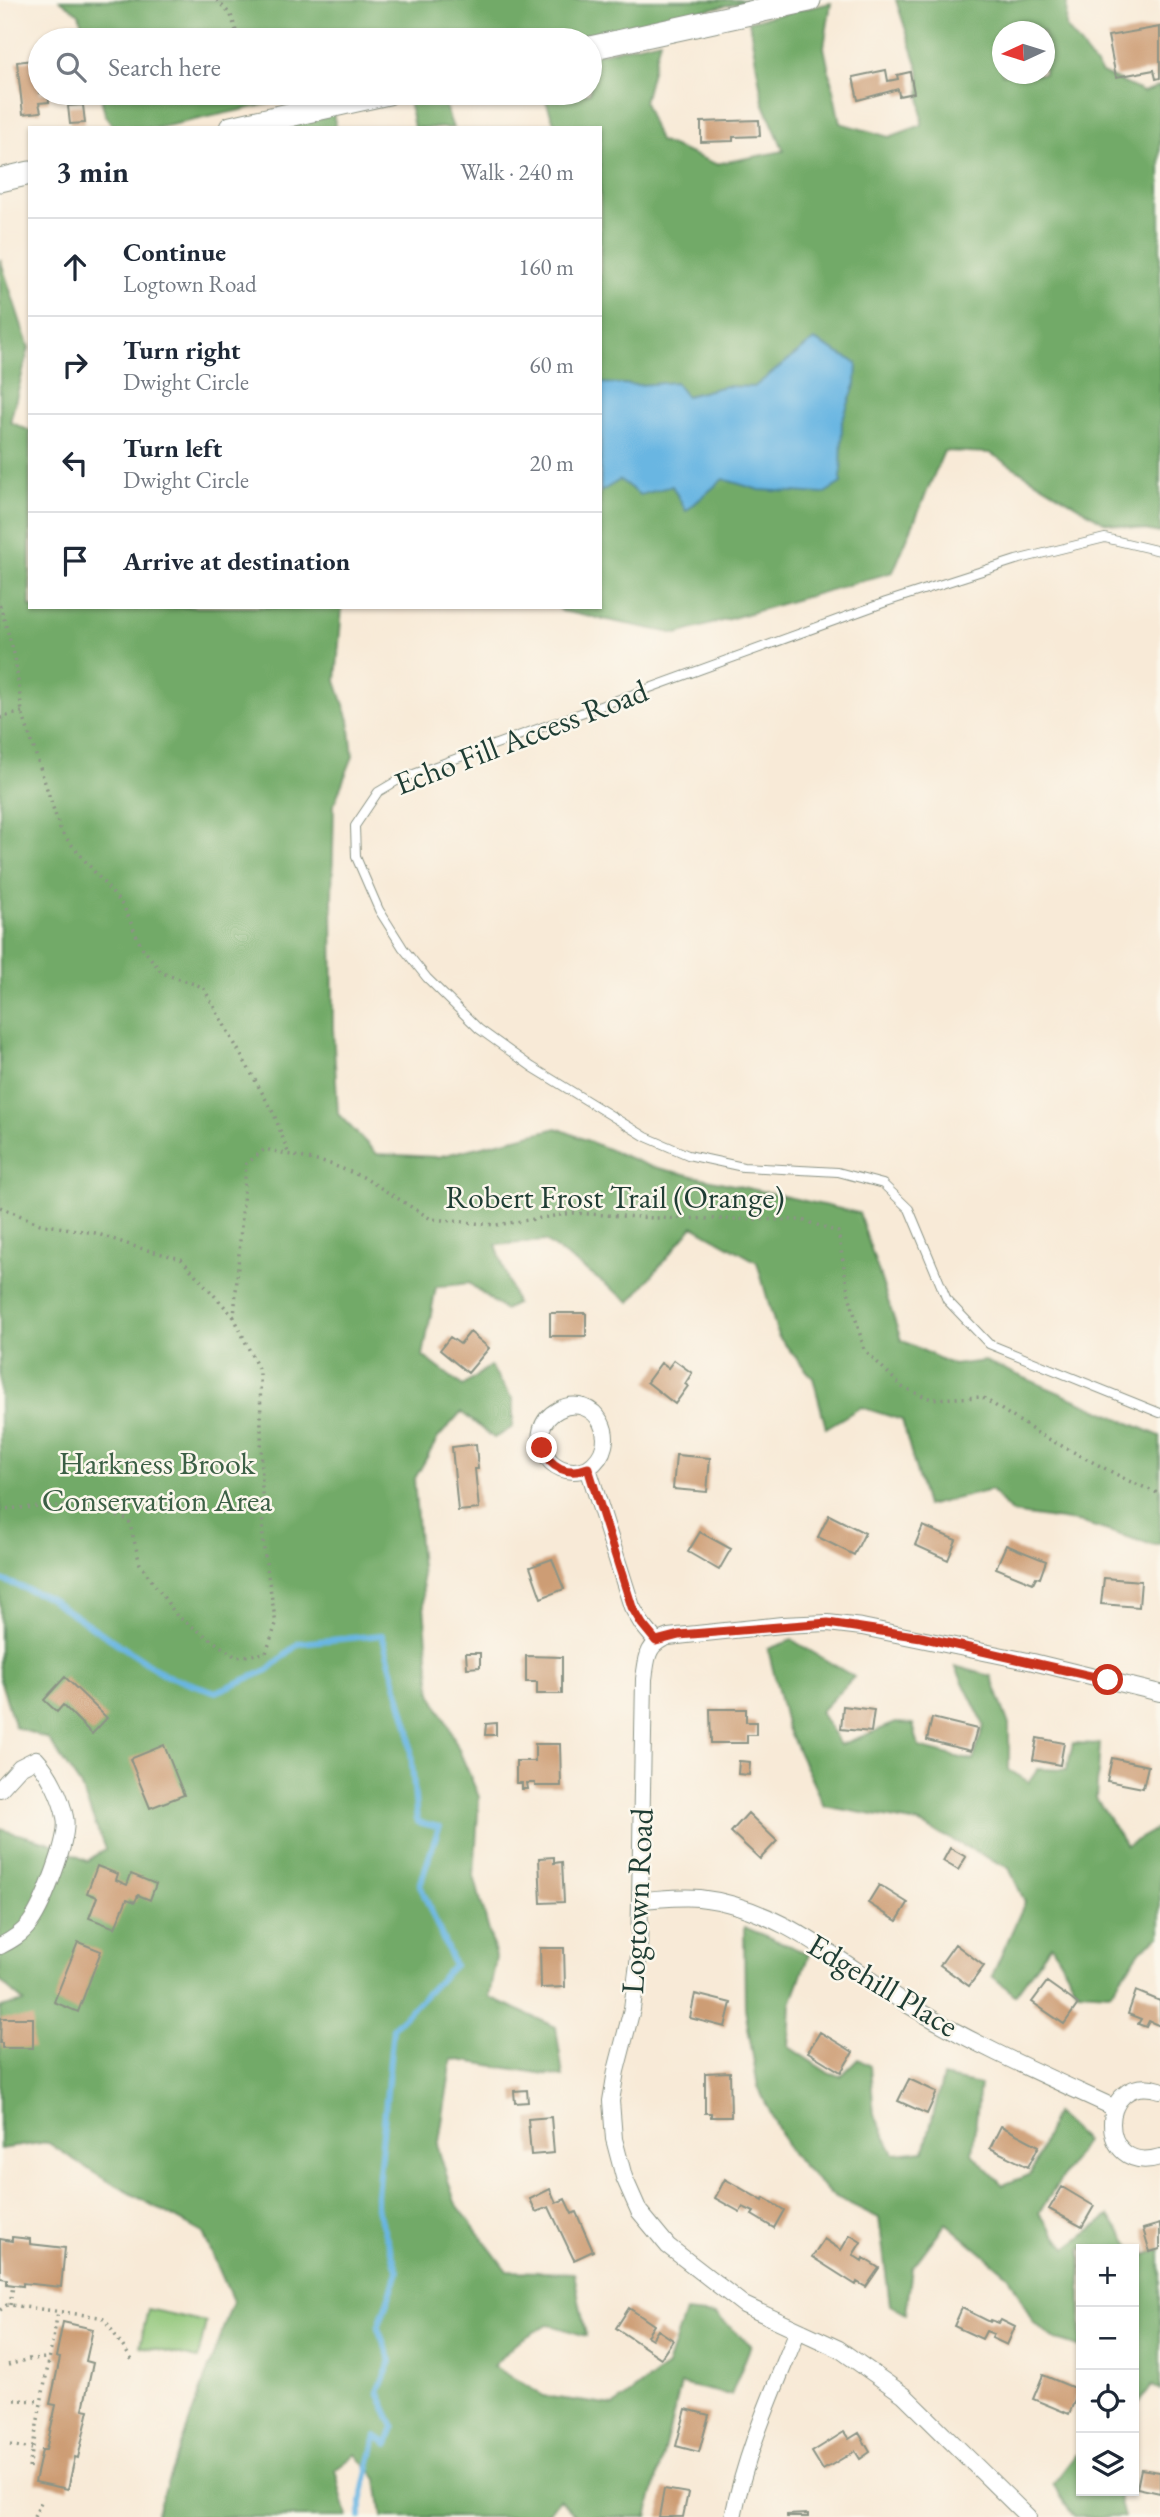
<!DOCTYPE html>
<html lang="en">
<head>
<meta charset="utf-8">
<style>
  :root { --surface:#fff; --page:#f2f2f3; --text:#1f2937; --muted:#747a83; --line:#e0e1e3 }
  body { margin:0; font-family:"EB Garamond",serif; background:var(--page); color:var(--text) }
  .controls { position:absolute; right:21px; bottom:21px; display:grid; overflow:hidden; border-radius:0px; box-shadow:0 2px 5px #0004 }
  .controls button { width:63px; height:63px; display:grid; place-items:center; padding:0; border:0; border-bottom:2px solid var(--line); background:var(--surface); color:var(--text); font:35px sans-serif }
  .compass { position:absolute; left:992px; top:21px; width:63px; height:63px; border-radius:50%; background:var(--surface); box-shadow:0 2px 5px #0004; rotate:266deg }
  .stop { position:absolute; width:21px; height:21px; margin:-16px; border:5px solid #c8321e; border-radius:50%; background:#fff }
  .stop.end { background:#c8321e; border-color:#fff; box-shadow:0 2px 7px #0008 }
  .list { margin:0; padding:0; list-style:none }
  h2 { display:flex; justify-content:space-between; align-items:center; height:91px; margin:0; padding:0 28px; font-size:30px }
  h2 small { font-size:23px; font-weight:400; color:var(--muted) }
  .list li { display:grid; grid-template-columns:46px 1fr auto; gap:21px; align-items:center; box-sizing:border-box; height:98px; padding:0 28px; border-top:2px solid var(--line) }
  .list b { display:block; font-size:26px; white-space:nowrap }
  .list p { margin:0; font-size:23px; white-space:nowrap; color:var(--muted) }
  .list em { font-size:23px; font-style:normal; color:var(--muted) }
  .icon { flex:none; width:38px; height:38px; fill:none; stroke:currentColor; stroke-width:2; stroke-linecap:round; stroke-linejoin:round }
  .map { position:relative; flex:none; width:1160px; height:2517px; overflow:hidden }
  .search { position:absolute; background:var(--surface); box-shadow:0 2px 5px #0004; left:28px; top:28px; width:574px; height:77px; display:flex; align-items:center; gap:18px; box-sizing:border-box; padding:0 24px; border-radius:38px; color:var(--muted); font-size:26px }
  .panel { position:absolute; background:var(--surface); box-shadow:0 2px 5px #0004; left:28px; top:126px; width:574px; height:483px; border-radius:0px }
  .map>svg:first-child { display:block }
  .green { fill:#8ec577; stroke:#568156; stroke-width:2 }
  .forest { fill:#72aa68; stroke:#48744e; stroke-width:2; fill-rule:evenodd }
  .water { fill:#69b6e2; stroke:#447a8b; stroke-width:2 }
  .lines { fill:none; stroke-linecap:round; stroke-linejoin:round }
  .stream { stroke:#69b6e2; stroke-width:6 }
  .building { fill:#cd9d74 }
  .lane-casing { stroke:#8c9486; stroke-width:10 }
  .street-casing { stroke:#8c9486; stroke-width:18 }
  .secondary-casing { stroke:#8c9486; stroke-width:25 }
  .path { stroke:#8c9486; stroke-width:3.5; stroke-dasharray:2 5; stroke-linecap:butt }
  .lane { stroke:#fff; stroke-width:8 }
  .street { stroke:#fff; stroke-width:16 }
  .secondary { stroke:#fff; stroke-width:23 }
  .route { stroke:#c8321e; stroke-width:9 }
  .labels { text-anchor:middle; stroke-width:5; stroke-linejoin:round; paint-order:stroke }
  .street-label { font-size:32px; fill:#1f3d34; stroke:#fbf7ec }
  .park-label { font-size:32px; fill:#3b5f45; stroke:#fbf7ec }
</style>
</head>
<body>
<div class="map">
<svg width="1160" height="2517" viewBox="0 0 1160 2517">
  <rect width="100%" height="100%" fill="#fbf7ec"/>
  <filter id="ink" filterUnits="userSpaceOnUse"><feTurbulence type="fractalNoise" baseFrequency=".0143" numOctaves="2"/><feDisplacementMap in="SourceGraphic" scale="14" xChannelSelector="R" yChannelSelector="G"/><feConvolveMatrix kernelMatrix="1 2 1 2 8 2 1 2 1" color-interpolation-filters="sRGB"/></filter>
  <filter id="wash" filterUnits="userSpaceOnUse"><feTurbulence type="fractalNoise" baseFrequency=".00686" numOctaves="4" result="noise"/><feDisplacementMap in="SourceGraphic" scale="28" xChannelSelector="R" yChannelSelector="G"/><feGaussianBlur stdDeviation="1.57" result="paint"/><feColorMatrix in="noise" values="0 0 0 0 0 0 0 0 0 0 0 0 0 0 0 0 0 1.4 0 .05"/><feComposite in="paint" operator="in"/></filter>
  <g filter="url(#wash)">
    <rect width="100%" height="100%" fill="#f8ead7"/>
    <path class="green" d="M148 2309 206 2322 198 2359 140 2346Z"/>
    <path class="forest" d="M60 0H751L564 40H86L79 14Z
      M896 0H1067L1066 27 1102 73 1143 92 1160 86V533L1104 522 990 453 944 451 893 572 677 634 562 611 558 607H600V128H556L546 101 492 93H590V56L660 40 644 102 659 141 716 164 784 151 763 102 749 21 831 3 824 47 840 123 889 137 922 125 919 70ZM1002 32H1044V74H1002Z
      M100 93H320L157 128H114L105 114Z
      M421 93H440L453 128H414L408 95Z
      M333 112 336 128H261Z
      M0 259 29 348 10 422 30 431V607H342L336 681 349 720 353 756 334 804 332 896 333 1029 338 1114 377 1154 437 1157 557 1128 649 1166 859 1213 901 1340 953 1365 985 1361 1160 1436V1545H1152L1083 1523 1012 1513 991 1490 926 1506 902 1420 861 1407 826 1428 813 1378 778 1336 757 1262 693 1226 630 1302 545 1241 496 1245 516 1304 504 1310 469 1283 436 1287 423 1356 463 1386 490 1366 513 1400V1427L494 1438 461 1412 438 1438 414 1480 431 1693 450 1729 479 1797 474 1876 496 1957 489 1997 556 2027 563 2077 452 2059 438 2148 455 2202 507 2271 574 2273 586 2336 548 2324 514 2344 493 2366 544 2396 614 2406 667 2366 685 2312 716 2315 751 2345 731 2395 681 2384 647 2517H577L559 2499 545 2517H382L377 2479 356 2454 335 2470 347 2517H155L233 2301 203 2233 99 2176 47 2142 0 2149V2008L24 2002 0 1981V1829L48 1842 87 1861 105 1849 80 1785 48 1739 15 1727 0 1679Z
      M792 1640 854 1677 820 1712 840 1745 896 1723 913 1724 919 1747 973 1761 984 1725 955 1666 991 1676 1009 1725V1770L1029 1782 1038 1769 1067 1770 1073 1743 1100 1744 1096 1798 1126 1846 1160 1827V1936L1141 1950 1110 1993 1078 1991 1051 1945 1015 1995 992 1976 1025 1902 1009 1868 918 1823 824 1806 787 1728 768 1649Z
      M744 1927 809 1954 791 2003 789 2047 830 2074 841 2076 858 2059 870 2066 874 2114 894 2154 924 2151 943 2077 980 2085 972 2154 1003 2185 1031 2174 1055 2113 1085 2141 1039 2213 1066 2248 1109 2216 1133 2249H1081V2348L1057 2340 1033 2322 1009 2276 946 2223 912 2268 906 2314 890 2305 879 2218 830 2194 789 2151 758 2087 745 2009Z
      M1134 2250 1139 2257 1160 2250V2390L1152 2385 1134 2410Z
      M1081 2448V2491H1117L1124 2517H1074L1053 2484Z"/>
    <path class="water" d="M814 340 857 363 856 383 842 421 841 483 823 494 759 490 723 479 686 511 672 486 640 495 620 480 600 492V383L639 385 675 382 686 396 725 386 754 387Z"/>
    <g class="lines">
      <path class="stream" d="M0 1579 47 1597 165 1675 216 1692 268 1670 299 1643 382 1635 409 1729 417 1822 439 1827 420 1885 454 1965 393 2028 376 2206 398 2272 378 2328 391 2361 378 2392 394 2427 388 2444 376 2436 361 2502V2517"/>
    </g>
    <g id="blocks">
      <path class="building" d="M1160 27V78L1156 79 1154 70 1116 77 1108 36Z
        M40 59V93H48L49 102 39 103 41 112 23 114 17 62Z
        M886 70 888 81 898 79 897 75 910 72 914 93 899 96 898 89 858 100 853 77Z
        M83 105 85 123 70 124 68 106Z
        M759 120 760 136 733 137V141L701 142V122Z
        M550 1313H586V1336H550Z
        M470 1332 489 1348 468 1373 440 1350 450 1337 460 1344Z
        M674 1360 692 1373 685 1384 688 1386 675 1404 647 1382 661 1363 668 1368Z
        M476 1444 478 1469H475L479 1509 458 1511 452 1447Z
        M676 1455 710 1458 707 1492 673 1489Z
        M829 1515 865 1533 854 1555 818 1537Z
        M923 1526 956 1540 948 1560 915 1545Z
        M700 1532 731 1549 719 1570 688 1552Z
        M1006 1545 1046 1561 1040 1578 1036 1577 1033 1583 996 1568Z
        M552 1559 564 1589 541 1598 530 1567Z
        M1104 1578 1141 1581 1139 1607 1101 1604Z
        M466 1653H480V1667L467 1668Z
        M526 1656 562 1657V1694H537V1682H526Z
        M65 1677 107 1718 92 1734 63 1705 57 1712 44 1700Z
        M843 1706 874 1710 871 1732 841 1729Z
        M710 1709H746V1722H756V1735H747V1743H711Z
        M932 1718 977 1729 971 1751 927 1740Z
        M496 1723V1735H485L486 1724Z
        M1037 1738 1064 1743 1060 1765 1033 1760Z
        M535 1744H560L561 1786H535V1783H527L528 1789H522V1783H516V1761H535Z
        M164 1745 184 1795 150 1808 130 1759Z
        M1112 1758 1148 1766 1143 1788 1107 1781Z
        M739 1761 750 1762 749 1775 738 1774Z
        M748 1813 777 1841 760 1859 731 1832Z
        M950 1848 966 1857 958 1870 943 1861Z
        M554 1857V1863L562 1862 564 1902 541 1903 539 1858Z
        M97 1866 118 1874 116 1880 127 1885 131 1874 156 1884 150 1900 138 1895 135 1902 127 1899 115 1928 89 1918 97 1897 87 1893Z
        M879 1885 908 1903 897 1921 868 1903Z
        M78 1942 101 1951 78 2012 54 2002Z
        M955 1944 984 1966 969 1986 940 1965Z
        M540 1948H564L565 1987 541 1988Z
        M1047 1982 1078 2004 1064 2024 1032 2002Z
        M1136 1991 1160 2001V2026L1149 2021 1146 2027 1138 2024 1141 2019 1128 2014Z
        M695 1994 731 2003 725 2027 690 2018Z
        M1 2018H33V2048H2V2043H0Z
        M820 2032 853 2052 841 2072 808 2052Z
        M730 2072 731 2117H711V2113H705V2073Z
        M909 2079 937 2092 927 2114 898 2101Z
        M527 2090 528 2102 515 2103 514 2091Z
        M551 2117 554 2153 531 2155 528 2119Z
        M1001 2126 1039 2146 1028 2167 990 2148Z
        M725 2179 763 2201 764 2198 784 2210 774 2228 752 2215 754 2212 743 2207 740 2212 715 2198Z
        M1062 2187 1094 2206 1082 2227 1049 2209Z
        M550 2189 556 2203 565 2199 572 2214 576 2212 593 2251 574 2260 549 2207 536 2212 530 2199Z
        M1160 2224V2249L1150 2252 1143 2229Z
        M850 2235 861 2242 853 2255 862 2261 863 2258 879 2268 866 2287 857 2282 856 2285 812 2257 824 2239 841 2250Z
        M12 2237 30 2239V2244L65 2248 61 2287 23 2283V2286L7 2284V2279L0 2278V2239L12 2241Z
        M629 2308 654 2325 647 2336 652 2339 658 2330 673 2340 661 2358 616 2328Z
        M962 2308 990 2322 991 2320 999 2323 1001 2320 1015 2327 1007 2345 992 2338 994 2334 986 2331 982 2339 954 2326Z
        M63 2322 93 2329 86 2361 93 2363 83 2409 89 2410 78 2458 75 2457 68 2489 35 2482 42 2450H46L56 2405 50 2404 60 2358 56 2357Z
        M1043 2375 1079 2390 1069 2414 1033 2399Z
        M686 2409 709 2415 699 2452 676 2446Z
        M844 2432 849 2439 859 2433 870 2452 860 2459 855 2451 823 2470 812 2452Z
        M1141 2469 1160 2472V2493L1137 2488Z
        M664 2489 688 2493 683 2517H659Z
        M808 2514V2517H787V2515Z"/>
    </g>
  </g>
  <g filter="url(#ink)">
    <use href="#blocks" fill-opacity="0" stroke="#8c9486" stroke-width="2"/>
    <g class="lines">
      <defs>
        <path id="lane" d="M1160 551 1105 538 1016 560 886 602 400 779 378 792 355 826 356 857 379 910 403 948 427 978 479 1029 532 1067 646 1137 688 1155 743 1167 838 1172 883 1184 909 1209 947 1300 989 1344 1160 1413"/>
        <path id="street" d="M588 1468C625 1443 595 1390 558 1410 521 1430 548 1484 588 1468L632 1607 642 1624 656 1641
          M0 1789 20 1767 36 1759C50 1774 61 1797 65 1817 70 1838 43 1905 30 1923 22 1934 12 1940 0 1946
          M641 1900C660 1899 681 1896 699 1898 781 1907 843 1965 910 2006 975 2045 1046 2076 1115 2108
          M1160 2090C1096 2070 1096 2177 1160 2157
          M733 2517C746 2451 773 2392 798 2330
          M1028 2517 904 2395 839 2349 744 2305 668 2246 639 2211 624 2177 614 2139 611 2101 616 2071 632 2009 639 1956 644 1679C647 1659 646 1644 668 1637L782 1625 828 1623 862 1627 1033 1662 1160 1693"/>
        <path id="secondary" d="M590 48 809 0
          M231 128 388 93
          M0 180 30 173"/>
      </defs>
      <use href="#lane" class="lane-casing"/>
      <use href="#street" class="street-casing"/>
      <use href="#secondary" class="secondary-casing"/>
      <path class="path" d="M217 0 231 15 239 40
        M251 93 257 103
        M0 605 15 657 22 712 61 832 124 907 141 946 162 973 203 987 274 1114 289 1155
        M0 718 22 712
        M0 1207 40 1224 95 1233 136 1247 181 1259 234 1317
        M0 1509 81 1505 129 1520 140 1564 177 1616 236 1657 266 1653 276 1624 263 1544 260 1373 234 1317 246 1164 265 1149 330 1164 363 1177 431 1219 496 1225 573 1213 654 1218 802 1220 838 1232 848 1291 864 1349 902 1387 931 1399 982 1397 1039 1434 1129 1481 1160 1494
        M10 2305 13 2285
        M0 2310 7 2305H10L100 2317 105 2320 134 2363
        M8 2365 29 2359 49 2358
        M14 2400 41 2401
        M10 2445 32 2449
        M29 2468 58 2312
        M34 2517 41 2502"/>
      <use href="#lane" class="lane"/>
      <use href="#street" class="street"/>
      <use href="#secondary" class="secondary"/>
    </g>
  </g>
  <g class="lines" filter="url(#ink)">
    <path class="route" d="M542 1448C550 1468 568 1476 588 1468L632 1607 642 1624 656 1641 679 1635 828 1623 921 1637 1108 1680"/>
  </g>
  <g class="labels">
    <g class="street-label">
      <text transform="translate(521 737) rotate(-21)" y="11">Echo Fill Access Road</text>
      <text x="615" y="1208">Robert Frost Trail (Orange)</text>
      <text transform="translate(637 1901) rotate(-87)" y="11">Logtown Road</text>
      <text transform="translate(883 1985) rotate(31)" y="11">Edgehill Place</text>
    </g>
    <g class="park-label">
      <text x="157" y="1474">Harkness Brook<tspan x="157" dy="37">Conservation Area</tspan></text>
    </g>
  </g>
</svg>
<div class="controls">
<button>+</button>
<button>−</button>
<button><svg class="icon" aria-label="locate" viewBox="0 0 24 24"><circle cx="12" cy="12" r="6"/><path d="M12 2v4M12 18v4M2 12h4M18 12h4"/></svg></button>
<button><svg class="icon" aria-label="layers" viewBox="0 0 24 24"><path d="M12 4l9 5-9 5-9-5zM3 14l9 5 9-5"/></svg></button>
</div>
<svg class="compass" viewBox="-18 -18 36 36"><path d="M0-13l5 13h-10z" fill="#e53935"/><path d="M0 13l5-13h-10z" fill="#747a83"/></svg>
<div class="stop" style="left:1108px;top:1680px"></div>
<div class="stop end" style="left:542px;top:1448px"></div>
<div class="search"><svg class="icon" aria-label="search" viewBox="0 0 24 24"><circle cx="10" cy="10" r="6"/><path d="M15 15l6 6"/></svg>Search here</div>
<section class="panel">
<h2>3 min<small>Walk · 240 m</small></h2>
<ul class="list">
<li><svg class="icon" aria-label="ahead" viewBox="0 0 24 24"><path d="M12 20V5M6 11l6-6 6 6"/></svg><div><b>Continue</b><p>Logtown Road</p></div><em>160 m</em></li>
<li><svg class="icon" aria-label="right" viewBox="0 0 24 24"><path d="M7 20v-9h11M14 6l5 5-5 5"/></svg><div><b>Turn right</b><p>Dwight Circle</p></div><em>60 m</em></li>
<li><svg class="icon" aria-label="left" viewBox="0 0 24 24"><path d="M17 20v-9H6M10 6l-5 5 5 5"/></svg><div><b>Turn left</b><p>Dwight Circle</p></div><em>20 m</em></li>
<li><svg class="icon" aria-label="arrive" viewBox="0 0 24 24"><path d="M6 21V4h12l-3 4 3 4H6"/></svg><div><b>Arrive at destination</b></div></li>
</ul>
</section>
</div>
</body>
</html>
